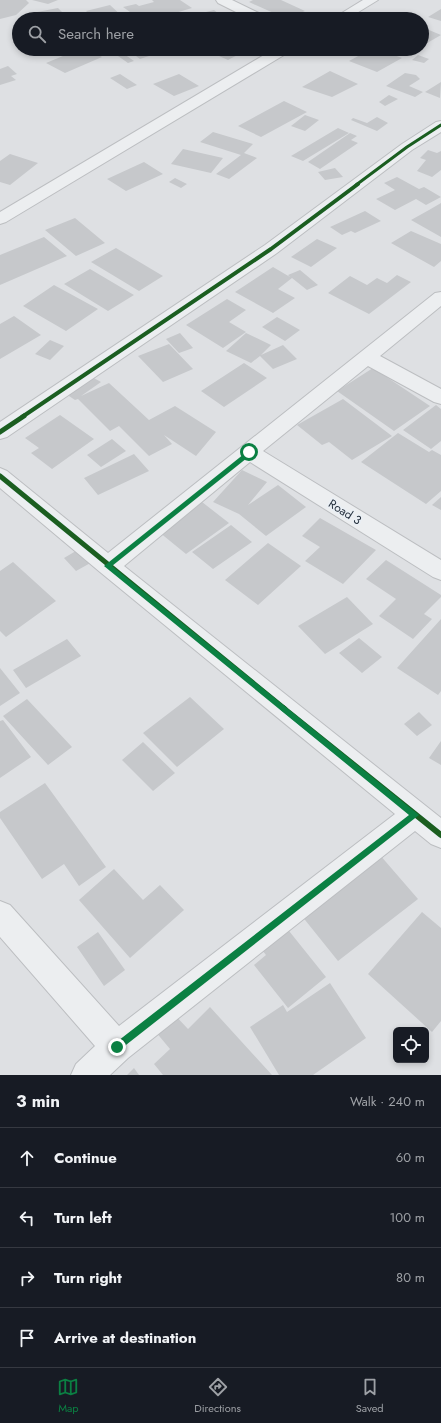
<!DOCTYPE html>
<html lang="en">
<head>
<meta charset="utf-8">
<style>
  :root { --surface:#171b24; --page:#20242c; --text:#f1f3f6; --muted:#9ea1a6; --line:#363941; --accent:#0b8043 }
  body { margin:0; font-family:Jost,sans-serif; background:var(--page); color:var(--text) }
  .controls { position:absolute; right:12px; bottom:12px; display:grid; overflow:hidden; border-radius:6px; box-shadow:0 2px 6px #0003 }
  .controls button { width:36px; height:36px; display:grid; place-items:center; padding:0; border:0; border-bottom:1px solid var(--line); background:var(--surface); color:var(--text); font:20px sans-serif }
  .stop { position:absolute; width:12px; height:12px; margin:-9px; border:3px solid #0b8043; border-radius:50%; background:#fff }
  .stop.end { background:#0b8043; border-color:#fff; box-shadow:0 1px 4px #0008 }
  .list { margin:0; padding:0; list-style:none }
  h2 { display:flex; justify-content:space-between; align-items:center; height:52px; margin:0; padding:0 16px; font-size:17px }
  h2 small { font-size:13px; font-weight:400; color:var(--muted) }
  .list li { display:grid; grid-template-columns:26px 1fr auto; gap:12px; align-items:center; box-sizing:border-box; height:60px; padding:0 16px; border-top:1px solid var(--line) }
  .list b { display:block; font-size:15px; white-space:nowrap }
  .list em { font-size:13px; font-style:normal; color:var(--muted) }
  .icon { flex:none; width:22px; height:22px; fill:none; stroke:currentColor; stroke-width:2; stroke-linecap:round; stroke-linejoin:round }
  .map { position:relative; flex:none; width:441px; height:1075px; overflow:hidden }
  .search { position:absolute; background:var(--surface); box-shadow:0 2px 6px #0003; left:12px; right:12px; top:12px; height:44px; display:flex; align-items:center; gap:10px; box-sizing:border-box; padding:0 14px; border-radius:22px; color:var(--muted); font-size:15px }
  .sheet { height:292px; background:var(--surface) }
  nav { display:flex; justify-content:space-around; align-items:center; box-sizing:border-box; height:56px; border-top:1px solid var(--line); background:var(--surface); font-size:11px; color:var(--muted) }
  nav a { display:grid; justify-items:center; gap:2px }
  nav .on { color:var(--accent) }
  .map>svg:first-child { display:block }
  .building { fill:#c6c8cb }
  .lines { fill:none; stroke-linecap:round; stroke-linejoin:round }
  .minor-casing { stroke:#bcbec1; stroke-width:2 }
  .minor { fill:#eceef0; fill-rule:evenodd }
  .cycleway-far3-casing { stroke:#eaeff4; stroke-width:4.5 }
  .cycleway-far2-casing { stroke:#eaeff4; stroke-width:6 }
  .cycleway-far1-casing { stroke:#eaeff4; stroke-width:8 }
  .cycleway-casing { stroke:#eaeff4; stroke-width:9 }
  .cycleway-far3 { stroke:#1b5e20; stroke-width:3 }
  .cycleway-far2 { stroke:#1b5e20; stroke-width:4 }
  .cycleway-far1 { stroke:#1b5e20; stroke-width:5 }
  .cycleway { stroke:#1b5e20; stroke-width:6 }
  .route { fill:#0b8043 }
  .labels { text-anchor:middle; stroke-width:3.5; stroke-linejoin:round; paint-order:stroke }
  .street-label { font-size:12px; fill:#242f3d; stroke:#eaeff4 }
</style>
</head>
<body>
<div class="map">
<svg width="441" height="1075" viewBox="0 0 441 1075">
  <rect width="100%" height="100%" fill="#dee0e3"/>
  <path class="building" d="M0 0H26L29 3 16 15 0 19Z
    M32 0H58L48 4Z
    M152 0H180L192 8 155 19H140L123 7 136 4 139 6 154 2Z
    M253 0H281L305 11 287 19 249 2Z
    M110 5 125 19H95L86 11Z
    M58 8 62 12 36 17 32 13Z
    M441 9V21L428 17Z
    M214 10 219 14 211 16 206 12Z
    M429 30 441 35 422 46V34Z
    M80 49H87L102 57 65 73 46 63Z
    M133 49H170L140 59 128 50Z
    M217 49H244L247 50 228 60 210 52Z
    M371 49H378L402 58 377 72 349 61Z
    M124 54 134 61 128 63 118 56Z
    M418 55 429 59 424 63 412 60Z
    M8 66 17 74 11 76 16 80 0 85V69Z
    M330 71 358 84 332 97 302 87Z
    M405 73 416 75 420 79 409 86 423 92 415 97 386 86Z
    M120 74 137 85 127 89 110 78Z
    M179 74 199 86 174 96 153 84Z
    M441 82 440 98 425 92Z
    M389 95 398 99 385 106 379 102Z
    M284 101 307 112 261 137 238 126Z
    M305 115 319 120 305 131 291 126Z
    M377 117 388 123 377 131 351 120 353 118 367 123Z
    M338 128 349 133 303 161 291 156Z
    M213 132 253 144 244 153 257 158 229 179 216 174 241 155 200 142Z
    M350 133 357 136 351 140 358 143 320 169 308 162Z
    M183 149 223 158 211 173 171 164Z
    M428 150 437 153 441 151V170L432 177 417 171 426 160 420 158Z
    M10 154 38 163 10 185 0 182V161Z
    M144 162 163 174 126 191 107 179Z
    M335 168 343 177 325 180 318 172Z
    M397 177 419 189 424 187 441 197 426 205 416 199 395 210 376 199 395 190 384 183Z
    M175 178 187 184 181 188 169 182Z
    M441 203V237L411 220 429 210Z
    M365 211 381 221 355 233 351 231 342 235 330 227Z
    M75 218 105 243 76 256 45 230Z
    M411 231 441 244V261L434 267 391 243Z
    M44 237 67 256 0 285V255Z
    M317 239 337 248 311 267 291 257Z
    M116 248 163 276 139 291 91 262Z
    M273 267 290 277 288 275 300 270 318 285 307 290 292 278 278 289 295 298 273 313 235 292Z
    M90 269 134 295 108 311 64 284Z
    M397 275 411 282 369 314 328 293 350 276 367 285 377 278 387 283Z
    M54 285 98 309 66 331 23 306Z
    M227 299 246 310 229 322 246 332 223 348 186 325Z
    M14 316 41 335 0 359V324Z
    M277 317 300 330 285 341 262 327Z
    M180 333 193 348 179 353 166 339Z
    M246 333 271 345 261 355 283 345 297 359 273 369 260 356 251 363 226 351Z
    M50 340 64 346 50 360 35 354Z
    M169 344 193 369 163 382 138 356Z
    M244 363 267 378 224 407 201 391Z
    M373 368 430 406 394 431 337 391Z
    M92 377 101 382 81 396 109 383 149 420 175 406 216 432 196 456 164 435 172 444 149 456 119 426 110 431 78 399 75 400 66 394Z
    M343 399 392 436 352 460 329 442 322 445 297 425Z
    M436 405 441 409V441L431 449 403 430Z
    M60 415 94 439 52 469 31 453 39 448 25 438Z
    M398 433 429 452 432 450 441 455V491L426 504 361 462Z
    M112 439 126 451 101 467 87 455Z
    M134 454 149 471 98 495 84 478Z
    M242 470 267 482 248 505 278 485 306 507 266 536 239 514 213 502Z
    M441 497V510L432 505Z
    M202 502 229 523 186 554 159 532Z
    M320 518 376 550 343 584 305 561 320 547 302 536Z
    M231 525 252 542 213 569 192 552Z
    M268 543 301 566 258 605 225 580Z
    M81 548 94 561 76 571 64 558Z
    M386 560 441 595V597L424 614 432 619 413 639 379 616 396 599 366 579Z
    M13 562 56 601 6 637 0 631V571Z
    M347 597 373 624 325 654 298 626Z
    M441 619V691L438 695 397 668Z
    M359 638 382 657 362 673 339 653Z
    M67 639 81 656 26 688 13 670Z
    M0 668 20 693 0 706Z
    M190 697 224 729 177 767 143 733Z
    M27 699 72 747 48 765 3 716Z
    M419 712 432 725 417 736 404 724Z
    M3 720 31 757 0 778V721Z
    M441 741V765L429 758Z
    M143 742 175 773 153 791 122 760Z
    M45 783 106 867 79 886 64 864 42 879 0 818V812Z
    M373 847 418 899 338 961 293 905Z
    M114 869 143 900 160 885 184 910 130 958 79 900Z
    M422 912 441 928V1021L432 1032 368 974Z
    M277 916 326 977 288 1008 254 965 266 955 251 936Z
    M98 932 125 970 104 986 77 947Z
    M330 983 366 1038 313 1075H279L250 1027 283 1005 287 1012Z
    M210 1007 272 1075H163L154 1064 170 1049 155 1031 173 1013 188 1029Z
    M134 1068 139 1075H127Z"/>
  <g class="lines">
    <defs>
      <path id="minor" d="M216 0H232L265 16 266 19H250L218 3Z
        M363 0H378L347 19H332Z
        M274 49H291L289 52 6 222 0 224V212Z
        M441 121V132L412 150 277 253 7 437 0 439V422L265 245 402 144 436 122Z
        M441 292V306L380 356 441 389V404L434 402 368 366 263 451 441 560V580L433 577 250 462 124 566 441 818V848L431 844 415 831 128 1058 110 1075H71L76 1064 95 1046 0 937V901L10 905 119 1026 395 814 100 572 0 488V468L7 471 108 553 435 293Z"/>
    </defs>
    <use href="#minor" class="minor-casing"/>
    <use href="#minor" class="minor"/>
    <defs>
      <path id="cycleway-far3" d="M356 185 407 147 441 125"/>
      <path id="cycleway-far2" d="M22 417 271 249 358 184"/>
      <path id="cycleway-far1" d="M0 432 24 416
        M0 476 285 709"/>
      <path id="cycleway" d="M283 708 441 835"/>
    </defs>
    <use href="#cycleway-far3" class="cycleway-far3-casing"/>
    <use href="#cycleway-far2" class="cycleway-far2-casing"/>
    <use href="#cycleway-far1" class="cycleway-far1-casing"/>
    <use href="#cycleway" class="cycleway-casing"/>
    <use href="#cycleway-far3" class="cycleway-far3"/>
    <use href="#cycleway-far2" class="cycleway-far2"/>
    <use href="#cycleway-far1" class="cycleway-far1"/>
    <use href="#cycleway" class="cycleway"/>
  </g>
  <path class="route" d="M249 450 252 452V454L112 566 419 815 117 1052 114 1050V1044L409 815 104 566Z"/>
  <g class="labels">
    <g class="street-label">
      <text transform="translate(345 512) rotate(32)" y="4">Road 3</text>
    </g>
  </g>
</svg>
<div class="controls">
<button><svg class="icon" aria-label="locate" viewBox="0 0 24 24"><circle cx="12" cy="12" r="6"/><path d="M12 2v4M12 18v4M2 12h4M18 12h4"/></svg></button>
</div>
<div class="stop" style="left:249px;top:452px"></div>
<div class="stop end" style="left:117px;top:1047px"></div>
<div class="search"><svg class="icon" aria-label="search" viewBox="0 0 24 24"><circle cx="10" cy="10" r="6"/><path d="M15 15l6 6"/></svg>Search here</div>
</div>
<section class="sheet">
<h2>3 min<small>Walk · 240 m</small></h2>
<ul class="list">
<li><svg class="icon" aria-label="ahead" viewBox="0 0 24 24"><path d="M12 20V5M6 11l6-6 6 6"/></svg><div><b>Continue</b></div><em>60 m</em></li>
<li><svg class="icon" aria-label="left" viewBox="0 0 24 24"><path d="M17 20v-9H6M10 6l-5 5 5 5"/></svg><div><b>Turn left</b></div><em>100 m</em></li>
<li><svg class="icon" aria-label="right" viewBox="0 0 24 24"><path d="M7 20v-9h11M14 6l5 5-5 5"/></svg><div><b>Turn right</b></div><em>80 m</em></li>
<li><svg class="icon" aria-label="arrive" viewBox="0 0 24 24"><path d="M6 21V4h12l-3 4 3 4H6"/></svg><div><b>Arrive at destination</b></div></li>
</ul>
</section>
<nav>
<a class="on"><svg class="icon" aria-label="map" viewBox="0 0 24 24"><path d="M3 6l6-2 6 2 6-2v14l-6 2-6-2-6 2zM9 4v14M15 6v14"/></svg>Map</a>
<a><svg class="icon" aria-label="directions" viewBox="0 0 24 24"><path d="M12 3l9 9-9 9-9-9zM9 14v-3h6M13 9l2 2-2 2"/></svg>Directions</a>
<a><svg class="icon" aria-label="saved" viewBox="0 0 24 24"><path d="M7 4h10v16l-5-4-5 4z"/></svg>Saved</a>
</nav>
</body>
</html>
